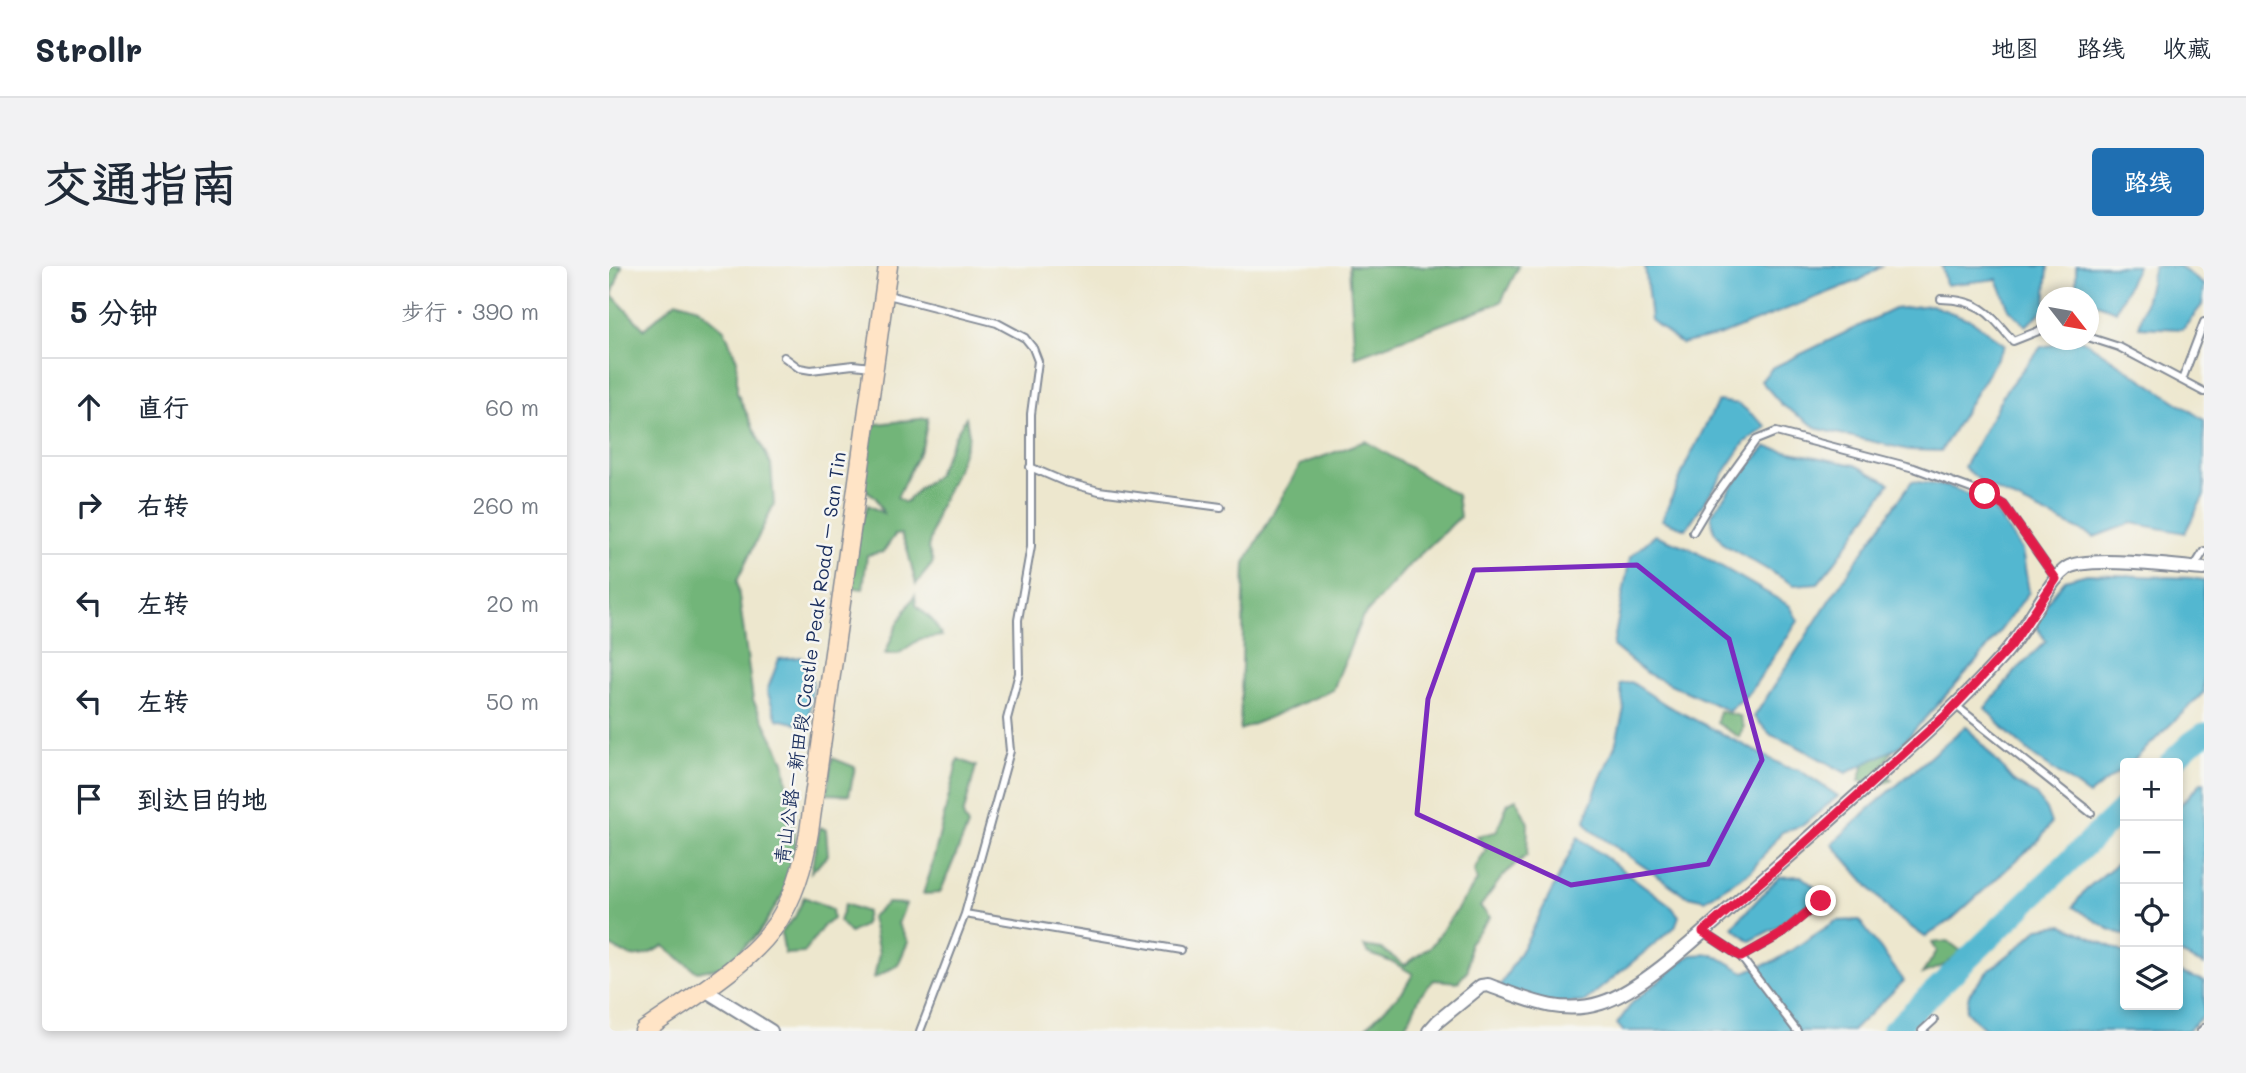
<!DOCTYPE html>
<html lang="zh">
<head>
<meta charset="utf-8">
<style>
  :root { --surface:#fff; --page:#f2f2f3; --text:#1f2937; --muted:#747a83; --line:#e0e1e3; --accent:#1f6fb2 }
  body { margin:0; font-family:Mali,"LXGW WenKai TC",sans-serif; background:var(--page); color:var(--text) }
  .controls { position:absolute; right:21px; bottom:21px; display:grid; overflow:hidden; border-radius:7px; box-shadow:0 4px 10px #0003 }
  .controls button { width:63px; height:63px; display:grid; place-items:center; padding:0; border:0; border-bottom:2px solid var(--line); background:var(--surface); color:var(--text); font:35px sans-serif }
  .compass { position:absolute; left:1427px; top:21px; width:63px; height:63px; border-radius:50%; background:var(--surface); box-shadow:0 4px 10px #0003; rotate:121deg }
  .stop { position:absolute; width:21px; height:21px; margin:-16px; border:5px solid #e11d48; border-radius:50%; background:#fff }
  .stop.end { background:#e11d48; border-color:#fff; box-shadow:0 2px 7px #0008 }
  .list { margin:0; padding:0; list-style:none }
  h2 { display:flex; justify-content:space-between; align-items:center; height:91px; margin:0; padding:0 28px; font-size:30px }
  h2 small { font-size:23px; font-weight:400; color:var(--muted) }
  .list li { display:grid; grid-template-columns:46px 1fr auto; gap:21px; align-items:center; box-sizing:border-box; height:98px; padding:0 28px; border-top:2px solid var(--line) }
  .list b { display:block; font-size:26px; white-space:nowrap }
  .list em { font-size:23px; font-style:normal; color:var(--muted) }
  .icon { flex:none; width:38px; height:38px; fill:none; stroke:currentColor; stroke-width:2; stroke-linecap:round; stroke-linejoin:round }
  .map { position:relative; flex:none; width:1595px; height:765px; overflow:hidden; border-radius:7px }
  header { display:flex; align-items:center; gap:42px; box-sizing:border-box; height:98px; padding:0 35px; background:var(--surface); border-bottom:2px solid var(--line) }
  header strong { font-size:33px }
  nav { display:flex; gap:38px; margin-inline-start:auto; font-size:24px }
  .intro { display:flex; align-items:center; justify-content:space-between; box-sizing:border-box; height:168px; padding:0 42px }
  h1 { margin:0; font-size:49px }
  .button { padding:18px 32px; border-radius:7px; background:var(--accent); color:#fff; font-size:24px; font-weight:700 }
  main { display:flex; gap:42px; padding:0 42px }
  aside { flex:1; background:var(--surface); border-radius:7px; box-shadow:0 4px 10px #0003 }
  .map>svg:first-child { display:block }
  .forest { fill:#72b579; stroke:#46726c; stroke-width:2 }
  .water { fill:#52b7d0; stroke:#367397; stroke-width:2 }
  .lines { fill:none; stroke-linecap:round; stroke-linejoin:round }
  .river { stroke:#52b7d0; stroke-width:23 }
  .lane-casing { stroke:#848b96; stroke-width:10 }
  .street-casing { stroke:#848b96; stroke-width:16 }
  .secondary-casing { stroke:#848b96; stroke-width:21 }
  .lane { stroke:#fff; stroke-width:6 }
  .street { stroke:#fff; stroke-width:12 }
  .secondary { stroke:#ffe4c6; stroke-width:18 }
  .route { stroke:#e11d48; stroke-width:9 }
  .marked { fill:none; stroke:#7b2cbf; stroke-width:5; stroke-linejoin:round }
  .labels { text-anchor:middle; stroke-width:5; stroke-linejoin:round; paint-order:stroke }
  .street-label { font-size:19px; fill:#1b2f5e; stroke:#f6f6f2 }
</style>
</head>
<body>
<header>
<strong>Strollr</strong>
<nav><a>地图</a><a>路线</a><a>收藏</a></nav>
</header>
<div class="intro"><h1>交通指南</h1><a class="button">路线</a></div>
<main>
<aside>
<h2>5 分钟<small>步行 · 390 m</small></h2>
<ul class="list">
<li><svg class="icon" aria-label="ahead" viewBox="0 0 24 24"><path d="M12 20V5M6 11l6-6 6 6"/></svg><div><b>直行</b></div><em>60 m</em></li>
<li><svg class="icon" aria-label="right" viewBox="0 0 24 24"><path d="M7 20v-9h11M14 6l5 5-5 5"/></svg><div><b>右转</b></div><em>260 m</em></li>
<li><svg class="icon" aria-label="left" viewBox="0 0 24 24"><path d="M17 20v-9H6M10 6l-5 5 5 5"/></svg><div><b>左转</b></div><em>20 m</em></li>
<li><svg class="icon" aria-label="left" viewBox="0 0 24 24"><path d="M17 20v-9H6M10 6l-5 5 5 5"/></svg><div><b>左转</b></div><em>50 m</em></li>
<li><svg class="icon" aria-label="arrive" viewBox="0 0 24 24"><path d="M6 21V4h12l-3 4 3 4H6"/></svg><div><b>到达目的地</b></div></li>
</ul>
</aside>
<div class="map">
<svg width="1595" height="765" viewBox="0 0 1595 765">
  <rect width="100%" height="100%" fill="#f6f6f2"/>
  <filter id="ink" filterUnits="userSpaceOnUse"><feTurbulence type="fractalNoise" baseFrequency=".0143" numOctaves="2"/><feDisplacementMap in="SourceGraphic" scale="14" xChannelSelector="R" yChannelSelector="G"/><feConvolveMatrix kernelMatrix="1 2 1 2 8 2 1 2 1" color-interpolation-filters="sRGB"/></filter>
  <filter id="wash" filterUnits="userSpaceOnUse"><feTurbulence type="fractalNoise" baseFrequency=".00686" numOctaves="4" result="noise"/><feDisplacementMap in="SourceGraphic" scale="28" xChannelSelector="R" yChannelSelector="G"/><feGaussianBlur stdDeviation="1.57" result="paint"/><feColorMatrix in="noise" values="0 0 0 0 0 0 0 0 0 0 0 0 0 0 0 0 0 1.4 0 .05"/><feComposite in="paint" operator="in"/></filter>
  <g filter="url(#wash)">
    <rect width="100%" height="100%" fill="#ede7ce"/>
    <path class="forest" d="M0 0H13L3 29 35 63 67 35 89 42 115 63 128 94V127L162 199 165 238 128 315 144 434 175 495 188 587 178 622 150 667 114 701 88 706 55 680C30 693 24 695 0 679Z
      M740 0H910L892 36 746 91Z
      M357 151 360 169 348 204 328 246 319 282 324 297 307 318 298 282 292 268 286 269 274 286 258 289 254 323 238 321 244 275 259 239 274 247 267 232 250 219 260 159 319 152 314 178 288 232 296 237 314 219 327 210 348 166Z
      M756 175 848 229 851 251 802 297 753 352 724 424 631 464 636 297 691 199Z
      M306 329 307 339 324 355 333 370 311 373 289 388H276L289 357Z
      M1110 445 1131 450 1135 461 1130 471 1108 457Z
      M1288 478 1276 497 1279 510 1283 514 1272 518 1250 515 1255 498Z
      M223 492 246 501 240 529 218 528Z
      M349 493 367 500 354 550 359 560 331 627 314 628 321 607Z
      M907 533 919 557 918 589 896 607 871 641 881 651 860 677 859 704 849 716 825 714 812 728 802 750 792 765H753L794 725 804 708 785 697 759 687 755 680 772 683 796 699 822 680 868 615 865 604 877 584 868 570 887 566 899 537Z
      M211 561 217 564 219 589 202 606Z
      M195 631 223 643 224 653 215 659 195 687 176 688 172 666 186 651Z
      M278 637 297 638 289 658 299 676 289 699 265 712 270 687 262 651Z
      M236 638 258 646 255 659 241 667 230 655Z
      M1339 675 1352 685 1336 699 1313 708 1328 685 1323 677Z"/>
    <path class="water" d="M1036 0H1273L1251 14 1112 69 1072 78 1042 54Z
      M1333 0H1439L1436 42 1417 60 1400 43 1388 13 1337 19Z
      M1467 0H1528L1507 45 1484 36 1467 23Z
      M1545 0H1570L1595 19 1593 39 1574 63 1530 61Z
      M1322 39 1362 54 1396 79 1332 185 1300 184 1210 163 1173 139 1152 115 1163 102 1285 43Z
      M1474 74 1595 154V229L1576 267 1523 257 1485 271 1376 219 1355 201 1397 124 1432 81Z
      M1109 135 1130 138 1158 161 1136 176 1077 263 1053 254 1078 196Z
      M1157 181 1246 199 1281 217 1227 295 1209 317 1185 319 1116 279 1105 265 1102 249 1132 208Z
      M1303 215 1341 221 1380 237 1413 284 1420 326 1373 389 1290 481 1237 507 1184 478 1162 469 1145 451 1221 333Z
      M1046 269 1080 282 1181 340 1189 355 1141 426 1120 445 1037 407 1004 380 1021 291Z
      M1478 308 1582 312 1595 314V426L1522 497H1516V501L1480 529 1425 490 1399 467 1376 442 1407 405 1437 375 1427 360 1435 339 1456 314Z
      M193 391 204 417 199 460 168 453 158 425 170 393Z
      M1022 416 1059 440 1177 501 1190 504 1229 530 1194 559 1173 566 1142 605 1096 634 1076 629 982 564 976 555 989 518 1006 480 1015 443 1011 418Z
      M1357 460 1406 517 1425 527 1437 543 1442 557 1431 573 1342 654 1316 671 1284 648 1223 578 1259 544Z
      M1593 516H1595V699L1569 687V541Z
      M969 571 1061 639 1070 650 1066 661 975 736 916 740 891 720 920 671Z
      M1516 591V669L1500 663 1464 641 1476 624Z
      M1192 610 1214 628 1170 660 1141 675 1123 661 1170 611Z
      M1250 654 1295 715 1243 765H1014L1008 758 1024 736 1082 689 1104 688 1135 706 1166 695 1227 655Z
      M1454 659 1516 687V739H1569V706L1595 715V749L1578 765H1378L1357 745 1360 728 1378 706 1412 679 1430 662Z"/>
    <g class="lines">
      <path class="river" d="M1561 497 1582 477 1595 468
        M1284 765 1516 541"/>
    </g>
  </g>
  <g filter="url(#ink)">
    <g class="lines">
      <defs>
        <path id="lane" d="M279 29 388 57 416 72 424 82 429 95 422 148V280L409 354 410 407 398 453 401 485 356 648 311 765
          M1332 33C1372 34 1380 47 1404 75L1437 62
          M1479 71 1510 81 1595 126
          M175 91 190 102 202 104 244 99 263 101
          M1573 114 1595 56
          M421 201 456 216 490 225 612 241
          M1084 266 1102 236 1147 174 1167 166 1305 202 1376 228 1395 239 1447 313
          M1585 301 1595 285
          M1346 439 1482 547
          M356 648 572 684
          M1094 666 1132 691 1188 765
          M1132 691 1171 669 1211 635
          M1313 765 1325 754
          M1592 765 1595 762"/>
        <path id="street" d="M94 723 162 765
          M820 765 829 755 872 720 879 719C917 733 951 750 992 737 1034 724 1094 666 1128 636 1177 593 1226 550 1274 506 1314 470 1353 435 1389 395 1403 380 1415 362 1426 344 1436 330 1444 312 1458 302 1478 289 1568 301 1595 303"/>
        <path id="secondary" d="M35 765C77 735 139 700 168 657 186 629 195 598 200 566L279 0"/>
      </defs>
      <use href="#lane" class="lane-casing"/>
      <use href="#street" class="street-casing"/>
      <use href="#secondary" class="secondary-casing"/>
      <use href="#lane" class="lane"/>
      <use href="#street" class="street"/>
      <use href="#secondary" class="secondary"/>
    </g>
  </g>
  <g class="lines" filter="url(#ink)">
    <path class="route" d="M1212 635 1171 669 1132 691 1094 666 1195 578 1336 450 1402 380 1447 313 1395 239 1376 228"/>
  </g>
  <path class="marked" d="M1028 299 1120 373 1153 494 1099 598 962 619 808 548 819 433 865 304Z"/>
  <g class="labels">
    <g class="street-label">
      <text transform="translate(201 392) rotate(-82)" y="7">青山公路－新田段 Castle Peak Road – San Tin</text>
    </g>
  </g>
</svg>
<div class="controls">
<button>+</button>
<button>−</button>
<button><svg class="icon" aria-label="locate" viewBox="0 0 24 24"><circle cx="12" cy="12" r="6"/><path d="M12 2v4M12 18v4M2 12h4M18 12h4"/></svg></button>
<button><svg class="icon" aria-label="layers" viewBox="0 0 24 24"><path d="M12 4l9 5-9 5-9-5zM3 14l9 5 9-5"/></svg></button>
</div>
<svg class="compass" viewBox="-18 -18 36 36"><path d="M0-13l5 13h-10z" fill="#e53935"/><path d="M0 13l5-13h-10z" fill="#747a83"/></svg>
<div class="stop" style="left:1376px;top:228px"></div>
<div class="stop end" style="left:1212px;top:635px"></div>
</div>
</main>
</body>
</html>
